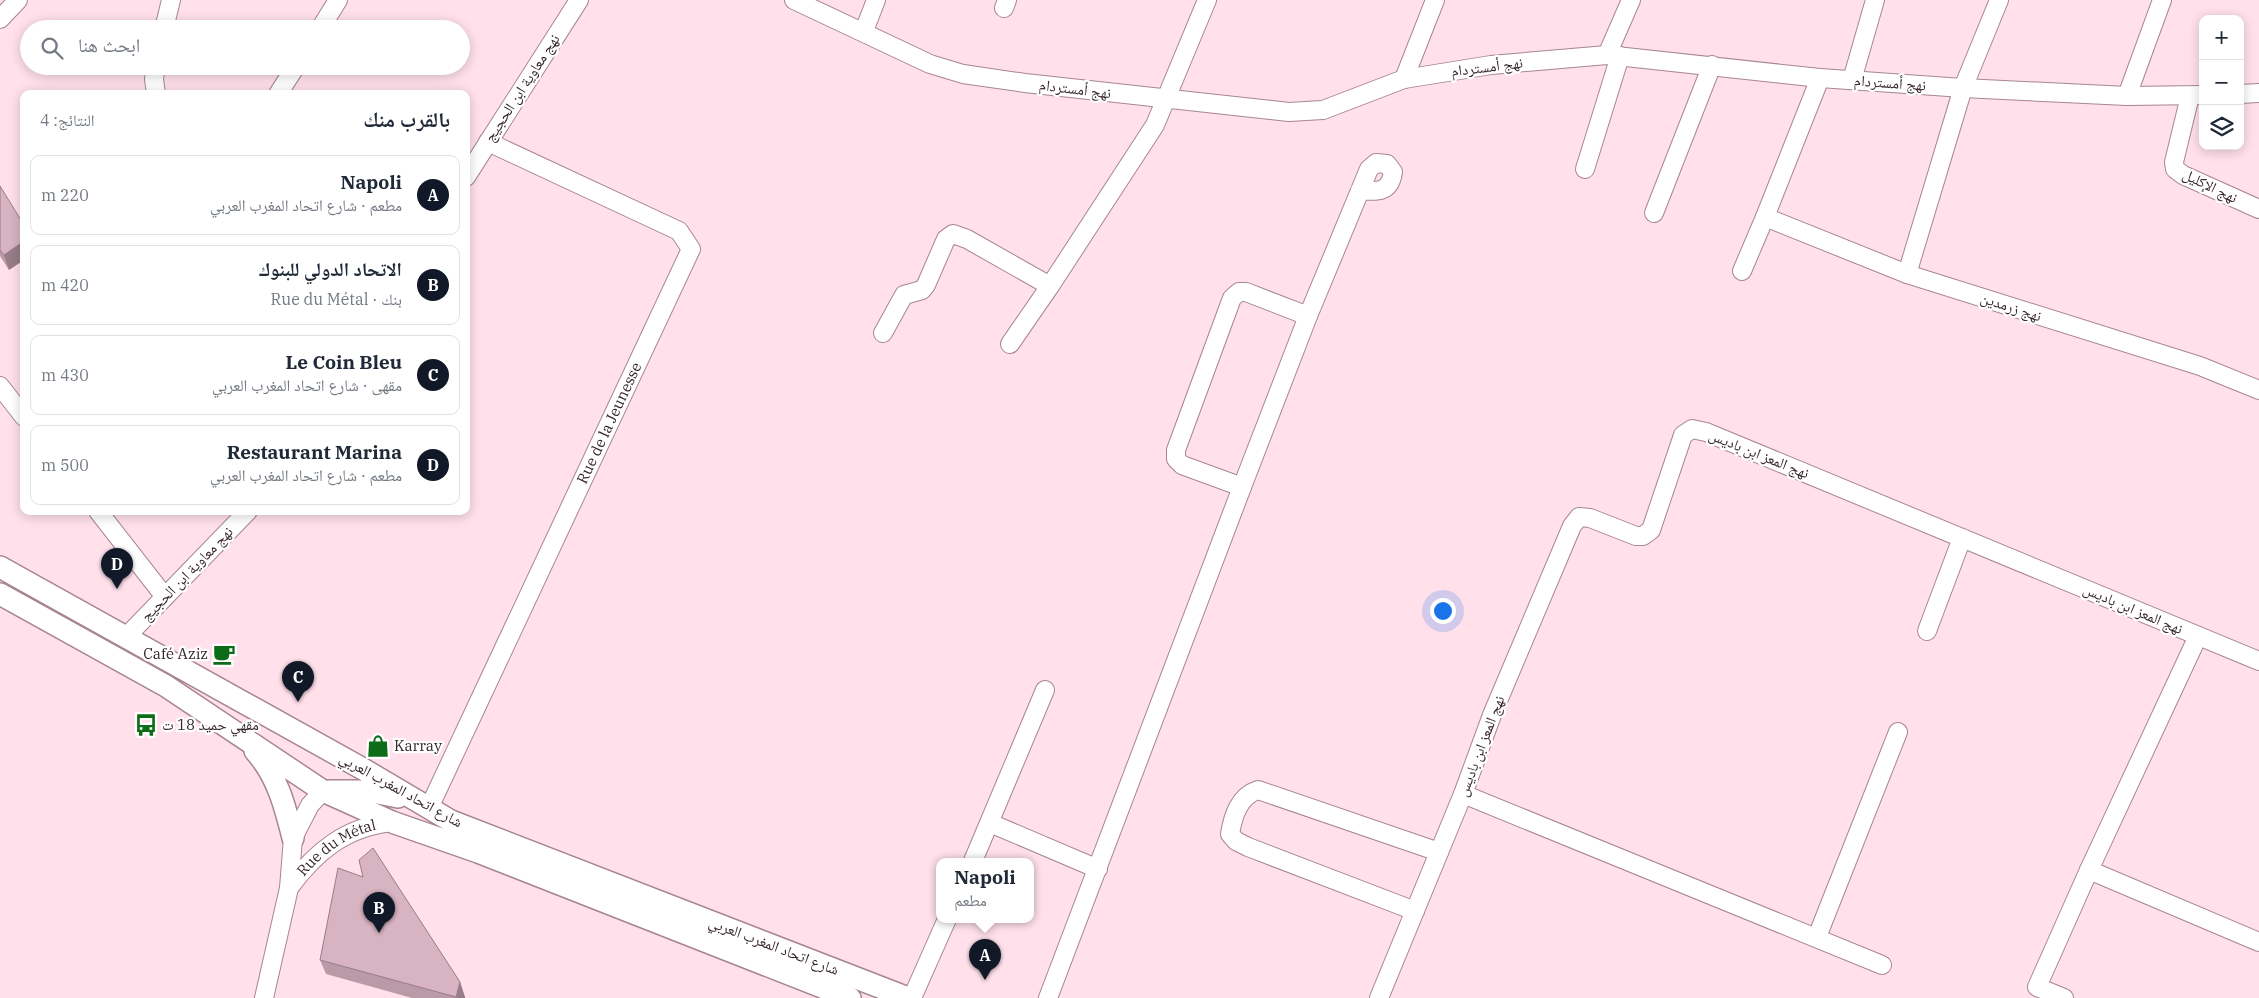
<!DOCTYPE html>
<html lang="ar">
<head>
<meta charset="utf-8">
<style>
  :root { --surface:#fff; --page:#f2f2f3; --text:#1f2937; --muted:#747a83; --line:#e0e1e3; --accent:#111827 }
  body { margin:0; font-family:"IBM Plex Serif","Noto Naskh Arabic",serif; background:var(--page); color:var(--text); direction:rtl }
  .controls { position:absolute; right:15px; top:15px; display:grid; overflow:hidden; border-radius:10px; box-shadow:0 2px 12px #0003 }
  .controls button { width:45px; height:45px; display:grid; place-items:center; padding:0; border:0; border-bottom:1px solid var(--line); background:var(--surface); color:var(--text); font:25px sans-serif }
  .you { position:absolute; left:1442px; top:610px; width:18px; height:18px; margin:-12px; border:4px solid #fff; border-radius:50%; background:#1a73e8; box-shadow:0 0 0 8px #1a73e833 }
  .badge { display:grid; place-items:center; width:32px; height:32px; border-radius:50%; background:var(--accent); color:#fff; font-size:16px; font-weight:700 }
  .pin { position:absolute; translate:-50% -41px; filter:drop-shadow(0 1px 2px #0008) }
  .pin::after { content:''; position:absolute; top:26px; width:18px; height:15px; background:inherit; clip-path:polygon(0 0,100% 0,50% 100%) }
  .popup { position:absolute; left:936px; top:858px; width:98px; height:65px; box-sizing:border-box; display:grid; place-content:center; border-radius:10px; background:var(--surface); filter:drop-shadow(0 1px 4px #0005); font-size:16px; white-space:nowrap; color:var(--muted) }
  .popup b { font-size:19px; color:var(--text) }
  .popup::after { content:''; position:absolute; left:50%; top:100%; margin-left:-10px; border:10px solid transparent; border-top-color:var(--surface) }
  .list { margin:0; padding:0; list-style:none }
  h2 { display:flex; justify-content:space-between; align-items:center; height:65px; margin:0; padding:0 20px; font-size:21px }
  h2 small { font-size:16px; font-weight:400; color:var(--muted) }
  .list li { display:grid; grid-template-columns:32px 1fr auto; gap:15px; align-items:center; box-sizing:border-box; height:80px; margin:0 10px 10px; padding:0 10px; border:1px solid var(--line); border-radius:10px }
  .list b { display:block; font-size:19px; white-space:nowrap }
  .list p { margin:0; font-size:16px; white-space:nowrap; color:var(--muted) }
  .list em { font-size:16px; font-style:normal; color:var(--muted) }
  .icon { flex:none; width:28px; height:28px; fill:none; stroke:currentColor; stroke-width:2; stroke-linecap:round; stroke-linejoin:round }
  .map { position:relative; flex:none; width:2259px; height:998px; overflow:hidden; direction:ltr }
  .search { position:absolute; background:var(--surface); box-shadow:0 2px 12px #0003; left:20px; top:20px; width:450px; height:55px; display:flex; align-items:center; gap:12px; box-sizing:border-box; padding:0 18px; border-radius:28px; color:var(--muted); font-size:19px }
  .panel { position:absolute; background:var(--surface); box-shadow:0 2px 12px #0003; left:20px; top:90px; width:450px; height:425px; border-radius:10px; direction:rtl }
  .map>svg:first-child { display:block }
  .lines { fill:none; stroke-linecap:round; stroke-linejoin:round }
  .minor-casing { stroke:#a88592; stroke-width:20 }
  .major-casing { stroke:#a88592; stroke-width:24 }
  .minor { stroke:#fff; stroke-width:18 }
  .major { stroke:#fff; stroke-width:21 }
  .wall { fill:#ba9aa6 }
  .shaded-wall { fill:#977d87 }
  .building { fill:#d8b3c1; stroke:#977d87 }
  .labels { text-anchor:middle; stroke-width:4.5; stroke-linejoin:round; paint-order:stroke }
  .street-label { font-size:15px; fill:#37282e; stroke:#fff }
  .poi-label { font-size:15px; fill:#37282e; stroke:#fff; text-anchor:start }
</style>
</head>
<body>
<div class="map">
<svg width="2259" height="998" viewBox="0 0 2259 998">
  <rect width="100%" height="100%" fill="#ffe0eb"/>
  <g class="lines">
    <defs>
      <g id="minor">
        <path d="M794 0 930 64 963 74 1025 83 1289 112 1323 110 1404 79 1491 65 1607 55 1820 78 1963 88 2127 96 2203 95"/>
        <path d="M1004 8 1007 0"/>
        <path d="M0 19 18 0"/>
        <path d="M164 29 171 0"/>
        <path d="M320 29 338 0"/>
        <path d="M864 31 876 0"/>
        <path d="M1607 55 1631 0"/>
        <path d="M1404 79 1435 0"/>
        <path d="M1852 80 1875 0"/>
        <path d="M156 94 154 79 156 66"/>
        <path d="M278 94 296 66"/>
        <path d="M2240 94 2259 93"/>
        <path d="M2127 96 2162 0"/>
        <path d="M2190 96 2174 162 2175 169 2183 175 2259 209"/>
        <path d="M1585 169 1620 56"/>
        <path d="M466 177 579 0"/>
        <path d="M1654 213 1712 65"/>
        <path d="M1765 217 1907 274 2200 366 2259 390"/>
        <path d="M1742 271 1765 217 1820 78"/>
        <path d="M1907 274 1963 88 1999 0"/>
        <path d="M883 333 904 295 922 290 926 285 946 239 953 234 967 239 1050 286"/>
        <path d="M1010 344 1050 286 1155 125 1207 0"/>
        <path d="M0 386 24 417"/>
        <path d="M1242 487 1182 465 1176 459V450L1232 298 1239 292H1246L1308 316"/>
        <path d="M98 511 165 597"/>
        <path d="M1927 631 1962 538"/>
        <path d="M126 637 248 511"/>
        <path d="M1463 794 1882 965"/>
        <path id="s1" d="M429 808 691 249 679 231 488 142"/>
        <path d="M990 823 1098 869"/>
        <path d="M973 861 1045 690"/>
        <path d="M2089 870 2259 942"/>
        <path id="s2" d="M289 888C316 851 346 827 392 822"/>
        <path d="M1415 911 1248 847 1236 841 1230 834C1233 816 1239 796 1258 790L1439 852"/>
        <path d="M1817 937 1898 732"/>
        <path d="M264 998 289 888 293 838 310 805 323 791"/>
        <path d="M912 998 947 919"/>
        <path d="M1048 998 1242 487 1308 316 1369 169 1376 163 1387 164 1393 172C1390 193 1377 192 1360 190"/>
        <path d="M1379 998 1463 794 1492 715 1572 526 1579 517 1590 518 1636 536H1643L1651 530 1683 435 1692 429 1706 432 2259 661"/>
        <path d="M2064 998 2037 987 2089 870 2198 636"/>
      </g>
      <path id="major" d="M0 567 363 769 451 821 908 998
        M0 594 166 686 323 791 392 822 478 852 850 998
        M255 751C277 775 285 806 293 838
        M329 791H368L398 797"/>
    </defs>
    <use href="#minor" class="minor-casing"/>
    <use href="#major" class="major-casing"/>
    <use href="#minor" class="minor"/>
    <use href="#major" class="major"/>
  </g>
  <path class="wall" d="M0 186 9 270 0 256Z
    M320 960 460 982 465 998H412L326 974Z"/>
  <path class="shaded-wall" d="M24 241V260L9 270 4 255Z
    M460 982 465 997V998H457L456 997Z"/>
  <path class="building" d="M0 186 24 225V241L4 255 0 250Z
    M373 848 460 982 456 997 320 960 338 868 363 877 359 860Z"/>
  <defs>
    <symbol id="cafe-bare" viewBox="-9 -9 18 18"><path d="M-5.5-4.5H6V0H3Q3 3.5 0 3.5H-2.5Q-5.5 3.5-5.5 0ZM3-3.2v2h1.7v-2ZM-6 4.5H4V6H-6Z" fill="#0d6c17" stroke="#fff" stroke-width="2.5" paint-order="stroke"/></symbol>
    <symbol id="bus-bare" viewBox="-9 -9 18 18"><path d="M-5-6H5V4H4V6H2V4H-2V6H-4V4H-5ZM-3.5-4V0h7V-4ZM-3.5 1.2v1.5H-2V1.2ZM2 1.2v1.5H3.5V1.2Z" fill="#0d6c17" stroke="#fff" stroke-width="2.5" paint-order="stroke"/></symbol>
    <symbol id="shop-bare" viewBox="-9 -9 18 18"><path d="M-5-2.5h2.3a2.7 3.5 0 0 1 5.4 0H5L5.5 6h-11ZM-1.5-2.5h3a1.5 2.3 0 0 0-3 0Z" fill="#0d6c17" stroke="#fff" stroke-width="2.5" paint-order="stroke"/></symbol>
  </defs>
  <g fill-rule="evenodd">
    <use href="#cafe-bare" x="208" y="638" width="32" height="32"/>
    <use href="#bus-bare" x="130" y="709" width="32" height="32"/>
    <use href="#shop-bare" x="362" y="730" width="32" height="32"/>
  </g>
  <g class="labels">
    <g class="street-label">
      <text transform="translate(1487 67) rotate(-7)" y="5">نهج أمستردام</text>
      <text transform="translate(1890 83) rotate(4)" y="5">نهج أمستردام</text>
      <text transform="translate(522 88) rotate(-57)" y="5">نهج معاوية ابن الحجيج</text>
      <text transform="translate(1075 89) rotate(7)" y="5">نهج أمستردام</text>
      <text transform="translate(2210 186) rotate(26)" y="5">نهج الإكليل</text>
      <text transform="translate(2011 307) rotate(18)" y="5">نهج زرمدين</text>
      <text dy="5" stroke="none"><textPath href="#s1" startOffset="425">Rue de la Jeunesse</textPath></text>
      <text transform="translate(1759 454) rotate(22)" y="5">نهج المعز ابن باديس</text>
      <text transform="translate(187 574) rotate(-46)" y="5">نهج معاوية ابن الحجيج</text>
      <text transform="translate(2133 609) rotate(23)" y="5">نهج المعز ابن باديس</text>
      <text transform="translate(1481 746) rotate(-69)" y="5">نهج المعز ابن باديس</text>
      <text transform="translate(401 790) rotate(29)" y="5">شارع اتحاد المغرب العربي</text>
      <text dy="5" stroke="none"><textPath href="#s2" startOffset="64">Rue du Métal</textPath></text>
      <text transform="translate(774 946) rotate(21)" y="5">شارع اتحاد المغرب العربي</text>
    </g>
    <g class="poi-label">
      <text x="208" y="659" text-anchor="end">Café Aziz</text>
      <text x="162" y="730">مقهي حميد 18 ت</text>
      <text x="394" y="751">Karray</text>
    </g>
  </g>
</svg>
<div class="controls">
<button>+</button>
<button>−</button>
<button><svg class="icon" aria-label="layers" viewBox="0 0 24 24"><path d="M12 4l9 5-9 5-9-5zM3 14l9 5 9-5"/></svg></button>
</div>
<div class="you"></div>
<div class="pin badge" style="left:985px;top:980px">A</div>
<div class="popup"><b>Napoli</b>مطعم</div>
<div class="pin badge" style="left:379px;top:933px">B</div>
<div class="pin badge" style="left:298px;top:702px">C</div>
<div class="pin badge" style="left:117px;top:589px">D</div>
<div class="search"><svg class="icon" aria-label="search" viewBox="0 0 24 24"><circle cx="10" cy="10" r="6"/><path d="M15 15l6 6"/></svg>ابحث هنا</div>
<section class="panel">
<h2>بالقرب منك<small>النتائج: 4</small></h2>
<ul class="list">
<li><span class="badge">A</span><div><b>Napoli</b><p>مطعم · شارع اتحاد المغرب العربي</p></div><em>220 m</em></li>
<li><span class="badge">B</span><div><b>الاتحاد الدولي للبنوك</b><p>بنك · Rue du Métal</p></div><em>420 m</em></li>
<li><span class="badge">C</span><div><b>Le Coin Bleu</b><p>مقهى · شارع اتحاد المغرب العربي</p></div><em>430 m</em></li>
<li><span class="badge">D</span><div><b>Restaurant Marina</b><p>مطعم · شارع اتحاد المغرب العربي</p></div><em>500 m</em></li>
</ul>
</section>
</div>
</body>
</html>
